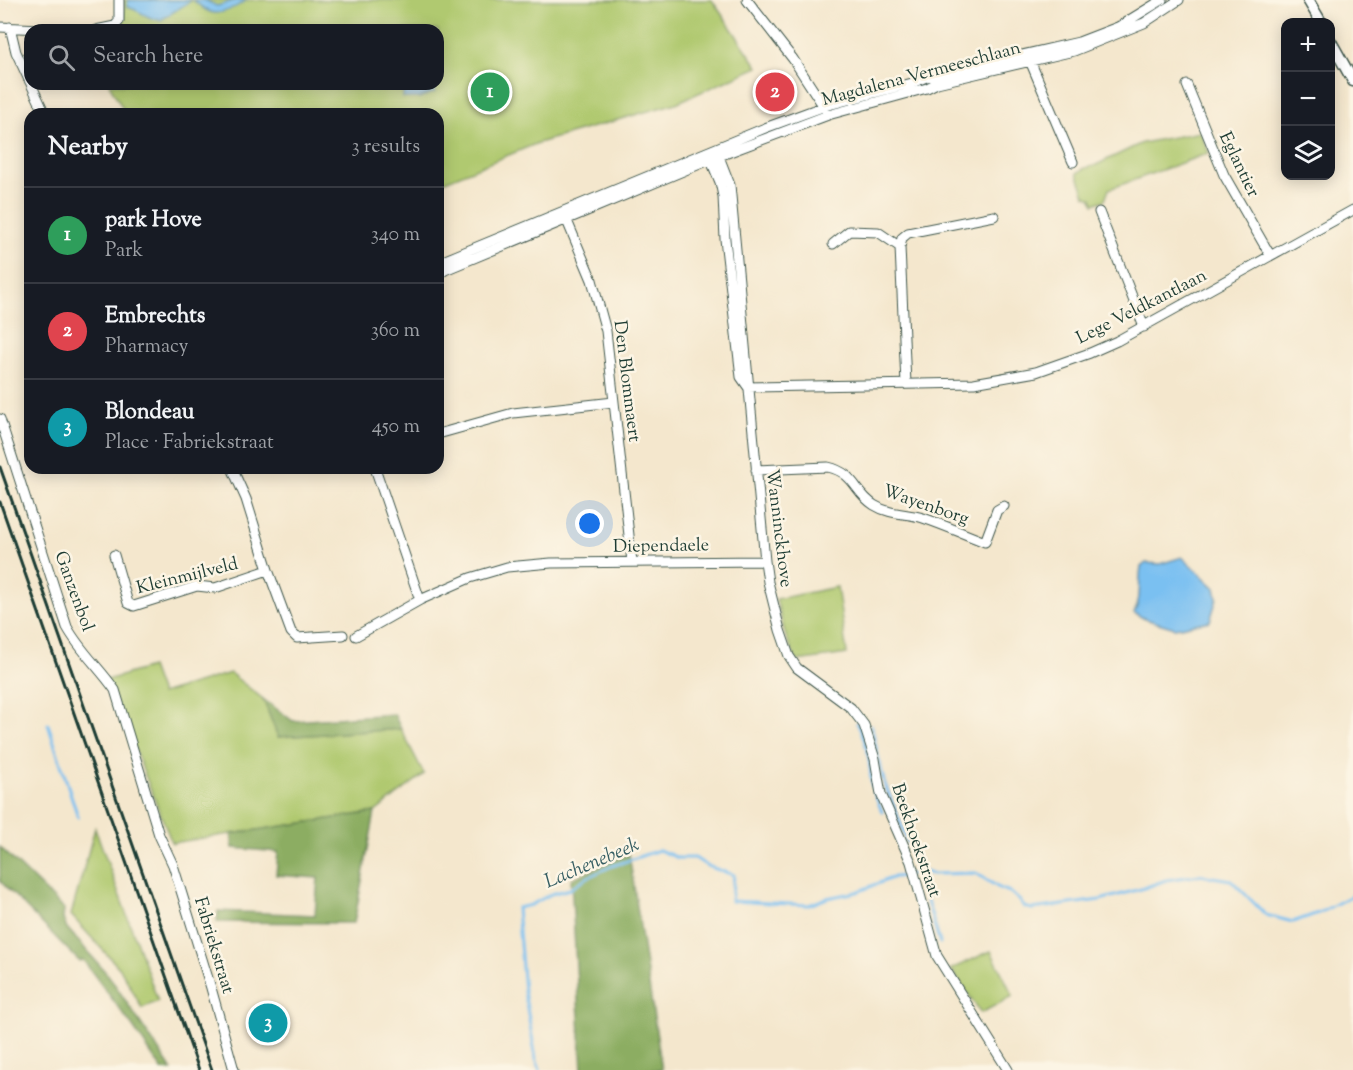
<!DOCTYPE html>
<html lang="en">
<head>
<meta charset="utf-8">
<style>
  :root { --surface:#171b24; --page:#20242c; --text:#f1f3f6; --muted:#9ea1a6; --line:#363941; --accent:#d690ce }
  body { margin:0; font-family:"Sorts Mill Goudy",serif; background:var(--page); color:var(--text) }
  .controls { position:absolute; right:18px; top:18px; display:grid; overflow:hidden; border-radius:12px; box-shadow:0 3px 15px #0003 }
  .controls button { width:54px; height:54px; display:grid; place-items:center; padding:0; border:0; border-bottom:2px solid var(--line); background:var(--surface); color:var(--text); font:30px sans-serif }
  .you { position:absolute; left:590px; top:524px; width:21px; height:21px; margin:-15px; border:4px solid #fff; border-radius:50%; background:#1a73e8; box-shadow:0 0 0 9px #1a73e833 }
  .badge { display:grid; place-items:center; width:39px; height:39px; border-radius:50%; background:var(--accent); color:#fff; font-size:20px; font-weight:700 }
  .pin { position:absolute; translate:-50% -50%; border:3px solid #fff; box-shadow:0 2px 6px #0006 }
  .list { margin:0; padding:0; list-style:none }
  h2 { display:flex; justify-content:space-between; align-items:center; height:78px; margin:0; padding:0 24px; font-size:26px }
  h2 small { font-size:20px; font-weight:400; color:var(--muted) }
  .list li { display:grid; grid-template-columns:39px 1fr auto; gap:18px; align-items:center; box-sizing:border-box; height:96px; padding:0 24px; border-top:2px solid var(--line) }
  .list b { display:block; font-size:22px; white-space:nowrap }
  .list p { margin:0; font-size:20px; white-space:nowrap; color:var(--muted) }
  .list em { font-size:20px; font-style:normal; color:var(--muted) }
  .icon { flex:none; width:33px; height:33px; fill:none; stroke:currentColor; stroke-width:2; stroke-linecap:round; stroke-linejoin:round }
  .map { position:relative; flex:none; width:1353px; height:1070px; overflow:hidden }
  .search { position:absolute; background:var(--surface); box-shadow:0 3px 15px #0003; left:24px; top:24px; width:420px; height:66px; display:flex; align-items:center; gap:15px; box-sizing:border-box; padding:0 21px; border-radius:18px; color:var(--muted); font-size:22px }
  .panel { position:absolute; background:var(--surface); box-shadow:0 3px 15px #0003; left:24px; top:108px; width:420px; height:366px; border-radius:18px }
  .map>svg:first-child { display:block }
  .green { fill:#b0c96f; stroke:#688352; stroke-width:1.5 }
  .forest { fill:#8cad62; stroke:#56754b; stroke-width:1.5 }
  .water { fill:#7ac0f1; stroke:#4c7e92; stroke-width:1.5 }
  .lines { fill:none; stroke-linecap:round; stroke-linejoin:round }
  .stream { stroke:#7ac0f1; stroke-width:3 }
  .minor-casing { stroke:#3f564b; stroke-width:11 }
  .tertiary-casing { stroke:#3f564b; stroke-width:13 }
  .minor { stroke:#fff; stroke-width:9 }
  .tertiary { stroke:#fff; stroke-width:10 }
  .rail { stroke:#1f3d34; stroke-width:3 }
  .labels { text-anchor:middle; stroke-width:5; stroke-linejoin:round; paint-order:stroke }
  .street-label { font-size:18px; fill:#1f3d34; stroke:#fcf5e5 }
  .water-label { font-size:20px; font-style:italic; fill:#365e63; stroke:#fcf5e5 }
</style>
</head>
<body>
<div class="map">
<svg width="1353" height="1070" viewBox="0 0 1353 1070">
  <rect width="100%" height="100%" fill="#fcf5e5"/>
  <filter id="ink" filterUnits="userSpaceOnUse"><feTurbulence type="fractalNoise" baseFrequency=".0167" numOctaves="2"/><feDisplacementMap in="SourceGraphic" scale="12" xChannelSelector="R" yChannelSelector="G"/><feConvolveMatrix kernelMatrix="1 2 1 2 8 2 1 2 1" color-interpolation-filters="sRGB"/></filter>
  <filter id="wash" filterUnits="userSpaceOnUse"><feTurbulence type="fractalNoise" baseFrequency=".008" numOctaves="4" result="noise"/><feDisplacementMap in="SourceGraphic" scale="24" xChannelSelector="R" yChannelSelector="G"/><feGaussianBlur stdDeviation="1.35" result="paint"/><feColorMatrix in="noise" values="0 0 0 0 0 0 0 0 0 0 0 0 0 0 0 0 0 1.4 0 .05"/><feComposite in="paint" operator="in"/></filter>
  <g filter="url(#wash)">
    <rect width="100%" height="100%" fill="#f4e7cd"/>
    <path class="green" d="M124 0H712L758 67 676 103 538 143 438 184V114H126L109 84H438V30H123Z
      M1200 132 1209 153 1109 189 1105 200 1094 204 1092 198 1085 195 1077 173 1085 168 1094 166 1142 143Z
      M837 587 847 654 797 661 786 637 776 599Z
      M151 667 161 694 230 673 263 699 278 737 401 729 424 774 375 812 172 843 107 680Z
      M95 828 158 1001 142 1008 121 970 71 915Z
      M991 951 1013 996 981 1013 951 969Z"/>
    <path class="forest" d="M263 699 293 721 394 714 401 729 278 737Z
      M375 812 354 923 217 922 218 911 315 915 318 878 276 875 278 852 233 848 231 834Z
      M0 847 64 909 63 919 67 928 109 976 172 1070H162L133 1027 83 960 79 961 0 881Z
      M629 854 662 1070H582L571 879Z"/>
    <path class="water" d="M128 0H192L161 20C147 20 139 9 127 7Z
      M193 0H205L217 6 236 0H247C238 6 221 16 210 12 204 10 198 4 193 0Z
      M406 84H432L435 92 419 98H403L404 86Z
      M1182 557 1215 588 1217 598 1210 621 1175 628 1145 619 1134 613C1142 599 1138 583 1141 567L1146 563 1160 564Z"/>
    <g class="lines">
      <path class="stream" d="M914 86 928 81
        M857 723C866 739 870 761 871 779 871 790 879 802 882 812
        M48 724 78 817
        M871 725 884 782 911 850
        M915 862 940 943
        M919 871 933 874 976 873 999 888 1010 892 1020 901 1024 907 1032 909 1100 900 1141 889 1166 880 1200 875 1231 880 1266 915 1293 922 1321 912 1353 895
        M540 1070 536 1059 524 991 517 908 531 905 551 894 570 889 586 878 612 866 659 850 678 858H695L707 866 734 875 731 901 809 905 827 898 857 892 894 877 905 876 911 874"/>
    </g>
  </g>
  <g filter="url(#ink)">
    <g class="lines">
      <defs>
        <path id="minor" d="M747 0 793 59 826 110
          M0 27 60 30
          M10 27 16 52 30 82
          M96 30 115 26 119 21V0
          M1028 56 1073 162
          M31 84 45 114
          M1187 85 1224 175 1270 255
          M716 149 730 185 765 561 768 582 780 630 789 656 797 668 851 708 864 725 875 759 881 794 911 862 937 956 1008 1070
          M709 156 720 182 723 196 725 239 741 377 748 387
          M1099 212 1144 327
          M565 216 592 280 606 331 632 562
          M833 244 849 231 878 232 900 247
          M438 263 765 128 825 106 912 83 926 77 1079 42 1118 27 1162 0
          M438 275 445 270 719 156 828 115 927 88 937 83 1074 51 1144 23 1179 0
          M906 384 900 247 902 238 908 233 994 216
          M748 387 974 383 1036 372 1090 353 1117 341 1353 210
          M0 419 67 627C80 651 100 668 115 690L159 835 173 865 211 988 234 1070
          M438 434 513 413 614 402
          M232 468 246 499 268 570 291 632 297 638 343 635
          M375 468 420 600
          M756 470 828 467C855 473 854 492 874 505 890 515 906 513 923 518 944 525 964 534 985 542L997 510 1004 506
          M114 555 128 603 134 606 197 586 215 588 268 570
          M356 636 420 600 470 578 507 567 551 563 765 561"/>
        <path id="tertiary" d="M1308 0 1321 22
          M1330 40 1353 81"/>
      </defs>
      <use href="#minor" class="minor-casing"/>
      <use href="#tertiary" class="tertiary-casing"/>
      <use href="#minor" class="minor"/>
      <use href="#tertiary" class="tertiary"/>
      <path class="rail" d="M0 467 212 1070
        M0 502 199 1070"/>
    </g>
  </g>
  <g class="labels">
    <g class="street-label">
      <text transform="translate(921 73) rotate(-15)" y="6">Magdalena Vermeeschlaan</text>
      <text transform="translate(1240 164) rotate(64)" y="6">Eglantier</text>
      <text transform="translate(1141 306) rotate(-27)" y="6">Lege Veldkantlaan</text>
      <text transform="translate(628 381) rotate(83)" y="6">Den Blommaert</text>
      <text transform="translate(926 504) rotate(19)" y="6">Wayenborg</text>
      <text transform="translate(780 528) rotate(83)" y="6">Wanninckhove</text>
      <text transform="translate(661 545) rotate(-1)" y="6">Diependaele</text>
      <text transform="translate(187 575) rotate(-14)" y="6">Kleinmijlveld</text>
      <text transform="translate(75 591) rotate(70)" y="6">Ganzenbol</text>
      <text transform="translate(917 840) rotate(71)" y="6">Beekhoekstraat</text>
      <text transform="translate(215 945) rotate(73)" y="6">Fabriekstraat</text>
    </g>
    <g class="water-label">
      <text transform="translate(591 862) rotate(-23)" y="7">Lachenebeek</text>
    </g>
  </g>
</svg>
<div class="controls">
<button>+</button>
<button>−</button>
<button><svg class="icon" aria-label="layers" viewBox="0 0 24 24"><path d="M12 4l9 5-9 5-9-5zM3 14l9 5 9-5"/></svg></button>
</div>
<div class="you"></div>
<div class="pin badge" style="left:490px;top:92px;background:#2e9e5b">1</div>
<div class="pin badge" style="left:775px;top:92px;background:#e0444e">2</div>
<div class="pin badge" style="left:268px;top:1023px;background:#0f9aa8">3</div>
<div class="search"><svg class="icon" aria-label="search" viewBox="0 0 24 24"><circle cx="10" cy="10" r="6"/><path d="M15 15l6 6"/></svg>Search here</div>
<section class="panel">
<h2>Nearby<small>3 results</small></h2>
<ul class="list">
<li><span class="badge" style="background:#2e9e5b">1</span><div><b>park Hove</b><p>Park</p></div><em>340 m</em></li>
<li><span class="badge" style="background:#e0444e">2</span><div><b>Embrechts</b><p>Pharmacy</p></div><em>360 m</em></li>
<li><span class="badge" style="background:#0f9aa8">3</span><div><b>Blondeau</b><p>Place · Fabriekstraat</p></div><em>450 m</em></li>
</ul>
</section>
</div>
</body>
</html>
